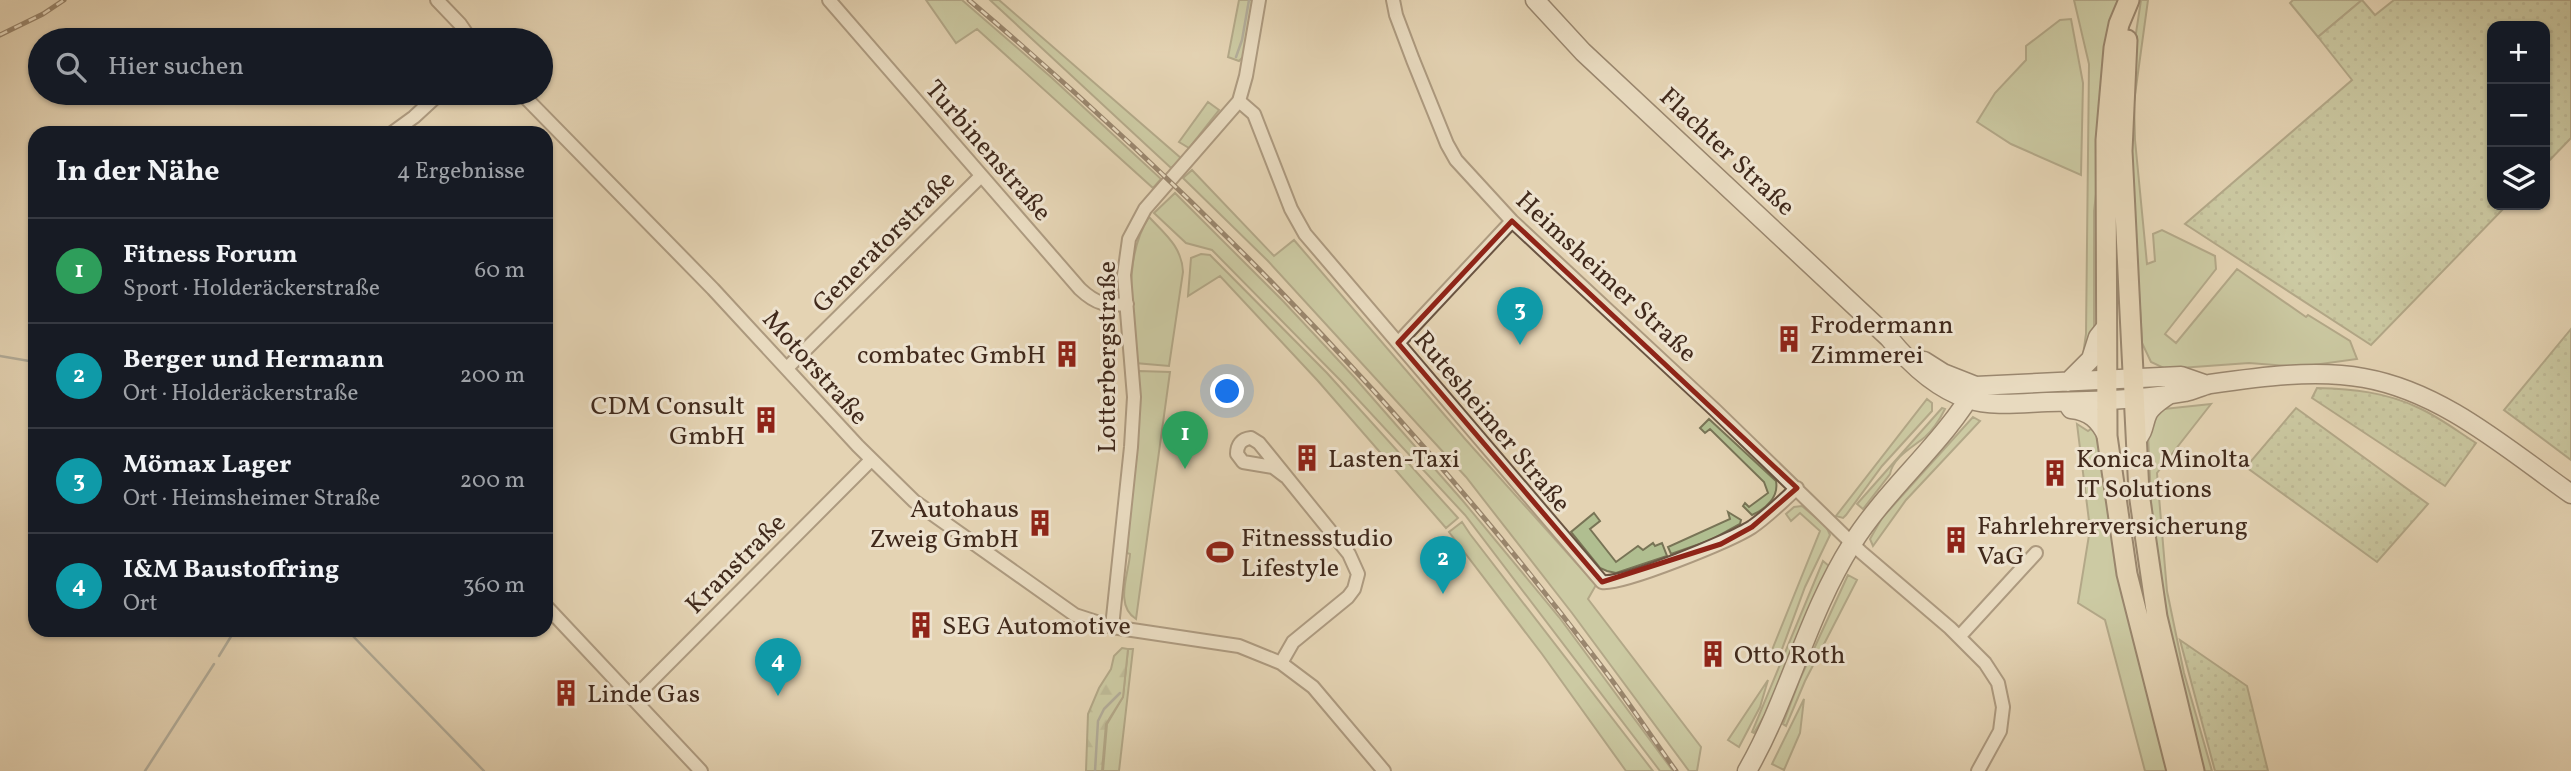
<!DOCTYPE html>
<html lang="de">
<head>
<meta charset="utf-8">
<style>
  :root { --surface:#171b24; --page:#242831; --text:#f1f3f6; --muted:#9ea1a6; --line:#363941; --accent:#c59692 }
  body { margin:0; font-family:Vollkorn,serif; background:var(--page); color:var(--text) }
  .controls { position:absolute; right:21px; top:21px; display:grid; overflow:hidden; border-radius:14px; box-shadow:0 2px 5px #0004 }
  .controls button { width:63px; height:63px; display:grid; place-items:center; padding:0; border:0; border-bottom:2px solid var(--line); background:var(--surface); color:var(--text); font:35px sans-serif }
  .you { position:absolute; left:1228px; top:392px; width:24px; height:24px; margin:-18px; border:5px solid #fff; border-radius:50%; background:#1a73e8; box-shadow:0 0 0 10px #1a73e833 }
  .badge { display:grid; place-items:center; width:46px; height:46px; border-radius:50%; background:var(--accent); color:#fff; font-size:23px; font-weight:700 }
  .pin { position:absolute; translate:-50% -58px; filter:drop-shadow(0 2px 4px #0008) }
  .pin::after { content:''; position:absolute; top:37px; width:24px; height:21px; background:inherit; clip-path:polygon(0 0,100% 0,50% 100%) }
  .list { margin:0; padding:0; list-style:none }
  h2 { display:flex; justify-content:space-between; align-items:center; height:91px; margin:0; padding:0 28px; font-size:30px }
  h2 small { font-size:23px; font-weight:400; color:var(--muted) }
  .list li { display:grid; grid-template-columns:46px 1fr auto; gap:21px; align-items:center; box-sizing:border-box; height:105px; padding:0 28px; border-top:2px solid var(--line) }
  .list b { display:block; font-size:26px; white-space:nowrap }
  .list p { margin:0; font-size:23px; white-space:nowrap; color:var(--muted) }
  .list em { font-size:23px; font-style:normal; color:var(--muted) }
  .icon { flex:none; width:38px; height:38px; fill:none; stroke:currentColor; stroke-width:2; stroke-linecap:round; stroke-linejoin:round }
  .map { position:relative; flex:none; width:2571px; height:771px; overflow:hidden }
  .search { position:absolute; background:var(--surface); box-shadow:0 2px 5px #0004; left:28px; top:28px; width:525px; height:77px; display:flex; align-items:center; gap:18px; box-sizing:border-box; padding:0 24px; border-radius:38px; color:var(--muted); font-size:26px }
  .panel { position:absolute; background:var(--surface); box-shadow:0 2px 5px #0004; left:28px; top:126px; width:525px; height:511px; border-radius:21px }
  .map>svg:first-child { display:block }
  .grass { fill:#b0be90; stroke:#787456; stroke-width:2 }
  .forest { fill:url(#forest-firs); stroke:#787456; stroke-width:2 }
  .garden { fill:url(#garden-dots); stroke:#787456; stroke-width:2 }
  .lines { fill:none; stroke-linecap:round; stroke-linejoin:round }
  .stream { stroke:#777d7a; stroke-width:2.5 }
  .street-casing { stroke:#6a5442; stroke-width:16 }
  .secondary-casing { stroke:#412a1c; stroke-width:21 }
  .primary-casing { stroke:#412a1c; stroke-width:23 }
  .street { stroke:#ede2ce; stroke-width:12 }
  .secondary { stroke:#ede2ce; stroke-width:18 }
  .primary { stroke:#e4d3b3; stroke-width:19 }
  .rail-casing { stroke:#412a1c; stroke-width:5 }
  .rail { stroke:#ede2ce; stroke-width:2.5; stroke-dasharray:8; stroke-linecap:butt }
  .marked { fill:none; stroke:#8f2418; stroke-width:5; stroke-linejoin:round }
  .labels { text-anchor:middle; stroke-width:6; stroke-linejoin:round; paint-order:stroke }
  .street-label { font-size:26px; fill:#412a1c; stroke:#ede2ce }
  .poi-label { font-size:26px; fill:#412a1c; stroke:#ede2ce; text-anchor:start }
</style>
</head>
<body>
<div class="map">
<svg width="2571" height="771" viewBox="0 0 2571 771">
  <defs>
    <pattern id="forest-firs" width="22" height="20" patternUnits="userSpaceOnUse" patternTransform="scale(1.75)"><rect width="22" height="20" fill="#b0be90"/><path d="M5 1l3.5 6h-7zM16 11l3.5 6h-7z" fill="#919b75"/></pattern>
    <pattern id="garden-dots" width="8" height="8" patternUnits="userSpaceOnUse" patternTransform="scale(1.75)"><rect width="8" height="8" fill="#b0be90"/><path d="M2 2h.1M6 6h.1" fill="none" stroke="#919b75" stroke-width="1.8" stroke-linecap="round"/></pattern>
  </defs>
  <rect width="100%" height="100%" fill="#e4d3b3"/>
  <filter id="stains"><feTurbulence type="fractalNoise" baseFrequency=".00286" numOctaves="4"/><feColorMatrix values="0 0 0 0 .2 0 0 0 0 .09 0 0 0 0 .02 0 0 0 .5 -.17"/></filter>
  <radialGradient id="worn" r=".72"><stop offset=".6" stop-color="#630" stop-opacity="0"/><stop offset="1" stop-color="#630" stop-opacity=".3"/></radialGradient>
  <path class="grass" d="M926 0H962L1052 78 1161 179 1153 188 977 29 956 43Z
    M990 0H999L1182 159 1171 168Z
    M1239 0H1254L1245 55 1239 61 1228 57Z
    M2074 0H2119L2094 211V340L2087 358 2083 355 2086 334 2089 64Z
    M2141 0H2148L2134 102 2135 140 2147 264 2155 261 2153 234 2162 230 2215 256 2216 269 2165 334 2176 343 2237 269 2306 317 2308 315 2350 341 2357 359 2299 367 2249 363 2166 369 2151 362 2142 343 2128 103 2131 66Z
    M2293 0H2362L2318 37 2290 3Z
    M2071 19 2083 83 2081 175 2011 144 1977 122 1995 93 2026 60V46L2060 20Z
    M1208 102 1219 110 1189 148 1179 142Z
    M1192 170 1274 256 1294 240 1466 440 1596 585 1588 599 1701 747 1697 771H1689L1572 613 1466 477 1268 261 1183 178Z
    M1175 193 1283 301 1355 378 1463 501 1559 617 1673 771H1660L1465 515 1341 381 1212 250 1186 243 1154 213Z
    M1149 217C1165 234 1182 247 1183 272L1169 366 1135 363C1133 315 1122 259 1149 217Z
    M1201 254 1210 255 1327 373 1458 518 1446 528 1318 381 1220 276 1188 296 1191 258Z
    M1139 371 1170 372 1136 619C1114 605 1129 573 1130 554L1127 553Z
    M1927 399 1932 403V411L1882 466 1846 515 1843 518 1836 516Z
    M2211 404 2157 473 2167 591 2184 673 2212 771H2201L2173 660 2153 544 2148 433 2160 406 2164 409Z
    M1942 408 1945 409C1940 419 1934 429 1925 437 1913 447 1893 457 1890 474L1863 509 1857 504Z
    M1973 417 1980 421 1906 500 1873 546 1870 539 1882 518Z
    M1709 419 1776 481C1779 497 1766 509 1752 515L1743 506 1745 503 1749 507 1768 493 1764 482 1710 429 1705 433 1700 428Z
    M2077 424 2088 431 2095 426 2173 771H2145L2105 620 2078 603 2090 529Z
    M1802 506 1826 526 1830 535 1805 587 1778 660 1770 655 1820 531 1800 513 1791 521 1786 514 1794 507Z
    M1728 512 1741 520 1740 524 1711 540 1671 554 1668 547 1730 519Z
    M1594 513 1600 521 1590 529 1616 562 1638 546 1643 550 1653 543 1655 546 1662 543 1667 556 1616 573 1607 571 1600 568 1571 532Z
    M1462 522 1470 534 1653 771H1626L1542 654 1449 532Z
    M1823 561 1829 566 1770 706 1754 733 1752 732Z
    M1848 575 1857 580 1805 681 1786 726 1783 724 1800 679Z
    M1128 649H1133L1119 771H1103L1107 724 1123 697Z
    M1768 680 1760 707 1739 747 1728 740Z
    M1804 699 1800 733 1784 770 1772 764Z"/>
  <path class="forest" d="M1122 648 1128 649 1123 697 1106 724 1102 771H1086L1088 714 1099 688 1111 669 1114 656Z"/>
  <path class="garden" d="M2362 0 2375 15 2394 0H2571V138L2545 165V26H2492V205H2507L2371 345 2185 224 2352 80 2318 37Z
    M2571 329V460L2504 410Z
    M2317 388C2352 389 2386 392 2419 408 2439 417 2457 431 2476 443L2445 486 2312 398Z
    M2296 408 2428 504 2377 562 2246 467Z
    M2180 640 2247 686 2268 771H2215Z"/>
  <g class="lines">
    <path class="stream" d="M1236 57 1242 40 1249 0
      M0 356 35 362
      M347 630 484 771
      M219 656 235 630
      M145 771 214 664
      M1095 771 1098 721 1104 709 1120 693"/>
    <defs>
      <path id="street" d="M437 0 460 24 471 40
        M829 0 1080 289C1096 304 1106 306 1127 304
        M1393 0 1396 15 1413 60 1447 144 1456 160 1512 221 1715 410 1861 552 1950 628 1985 663 1998 683 2003 707 2000 731 1978 771
        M521 93 713 289 858 446 914 501 1075 615 1112 627 1239 646 1281 663 1313 687 1384 771
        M1239 101 1254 114 1291 209 1305 234 1602 582C1623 585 1732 540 1752 527 1768 516 1783 501 1797 488
        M392 133 414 117 440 93
        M1398 343 1512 221
        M787 368 981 176
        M546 606 701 771
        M1112 627 1131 447 1134 397 1124 275 1129 239 1145 209 1239 101 1246 76 1259 0
        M1959 637 2036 553
        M1281 663 1293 642 1348 597 1354 589 1358 574 1349 554 1259 443 1251 438C1241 439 1237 445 1237 454L1243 462 1273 467 1285 476
        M633 699 871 460"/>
      <path id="secondary" d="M1535 0 1583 52 1889 338C1910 364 1935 388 1968 399 1992 407 2022 403 2047 402 2093 401 2140 400 2185 392 2193 390 2202 386 2210 384 2259 377 2315 369 2364 378 2443 392 2507 449 2571 494
        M1924 361 1943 373 1976 386 2181 376 2207 385
        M2068 382 2091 359 2098 337 2106 327
        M2069 406 2071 409C2090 411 2099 420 2107 436
        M2136 440C2145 431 2143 423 2148 413 2153 404 2163 399 2171 393
        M1747 771C1789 698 1807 615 1852 544 1887 488 1945 442 1976 386"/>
      <path id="primary" d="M2129 0 2119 24 2114 48 2106 140 2107 436 2127 574 2177 771
        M2127 40 2122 151 2139 493 2157 617 2194 771"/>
    </defs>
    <use href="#street" class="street-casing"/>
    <use href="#secondary" class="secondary-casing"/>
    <use href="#primary" class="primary-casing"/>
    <use href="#street" class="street"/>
    <use href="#secondary" class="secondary"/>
    <use href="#primary" class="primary"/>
    <defs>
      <path id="rail" d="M969 0C1201 197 1416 420 1599 663 1626 698 1650 735 1676 771
        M0 35 43 14 64 0"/>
    </defs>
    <use href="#rail" class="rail-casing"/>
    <use href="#rail" class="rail"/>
  </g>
  <path d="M0 0H2571V771H0ZM1512 221 1797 488 1752 527 1721 544 1602 582 1398 343Z" fill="#e4d3b3" fill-opacity=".55" fill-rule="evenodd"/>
  <path class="marked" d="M1512 221 1797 488 1752 527 1721 544 1602 582 1398 343Z"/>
  <defs>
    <symbol id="building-bare" viewBox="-9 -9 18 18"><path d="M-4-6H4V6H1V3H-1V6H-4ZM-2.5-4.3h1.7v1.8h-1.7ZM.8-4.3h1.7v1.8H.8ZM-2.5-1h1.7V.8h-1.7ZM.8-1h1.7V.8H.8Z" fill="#8f2418" stroke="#ede2ce" stroke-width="2.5" paint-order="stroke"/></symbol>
    <symbol id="stadium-bare" viewBox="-9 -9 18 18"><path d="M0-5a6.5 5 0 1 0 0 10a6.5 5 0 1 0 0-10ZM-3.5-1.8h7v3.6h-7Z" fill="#8f2418" stroke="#ede2ce" stroke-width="2.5" paint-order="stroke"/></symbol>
  </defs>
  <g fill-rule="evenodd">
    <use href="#building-bare" x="1770" y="320" width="38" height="38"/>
    <use href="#building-bare" x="1048" y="335" width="38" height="38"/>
    <use href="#building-bare" x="747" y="401" width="38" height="38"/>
    <use href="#building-bare" x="1288" y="439" width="38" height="38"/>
    <use href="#building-bare" x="2036" y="454" width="38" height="38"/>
    <use href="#building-bare" x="1021" y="504" width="38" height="38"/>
    <use href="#building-bare" x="1937" y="521" width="38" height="38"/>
    <use href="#stadium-bare" x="1201" y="533" width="38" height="38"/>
    <use href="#building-bare" x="902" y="606" width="38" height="38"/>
    <use href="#building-bare" x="1694" y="635" width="38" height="38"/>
    <use href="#building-bare" x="547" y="674" width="38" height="38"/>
  </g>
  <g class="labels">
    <g class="street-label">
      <text transform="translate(989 150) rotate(49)" y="9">Turbinenstraße</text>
      <text transform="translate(1728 151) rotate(43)" y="9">Flachter Straße</text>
      <text transform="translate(883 241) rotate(-45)" y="9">Generatorstraße</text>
      <text transform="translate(1607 276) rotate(43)" y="9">Heimsheimer Straße</text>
      <text transform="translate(1106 357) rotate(-90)" y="9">Lotterbergstraße</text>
      <text transform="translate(816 367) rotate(48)" y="9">Motorstraße</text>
      <text transform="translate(1493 421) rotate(50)" y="9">Rutesheimer Straße</text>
      <text transform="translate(735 563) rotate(-45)" y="9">Kranstraße</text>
    </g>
    <g class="poi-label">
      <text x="1810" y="333">Frodermann<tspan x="1810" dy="30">Zimmerei</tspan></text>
      <text x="1046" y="363" text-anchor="end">combatec GmbH</text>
      <text x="745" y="414" text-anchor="end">CDM Consult<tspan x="745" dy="30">GmbH</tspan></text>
      <text x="1328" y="467">Lasten-Taxi</text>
      <text x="2076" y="467">Konica Minolta<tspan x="2076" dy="30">IT Solutions</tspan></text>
      <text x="1019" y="517" text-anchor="end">Autohaus<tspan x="1019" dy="30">Zweig GmbH</tspan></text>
      <text x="1977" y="534">Fahrlehrerversicherung<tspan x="1977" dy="30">VaG</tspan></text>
      <text x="1241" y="546">Fitnessstudio<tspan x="1241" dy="30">Lifestyle</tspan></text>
      <text x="942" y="634">SEG Automotive</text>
      <text x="1734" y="663">Otto Roth</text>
      <text x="587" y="702">Linde Gas</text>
    </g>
  </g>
  <rect width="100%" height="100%" filter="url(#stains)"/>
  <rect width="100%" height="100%" fill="url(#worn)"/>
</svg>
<div class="controls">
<button>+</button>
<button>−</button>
<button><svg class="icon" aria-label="layers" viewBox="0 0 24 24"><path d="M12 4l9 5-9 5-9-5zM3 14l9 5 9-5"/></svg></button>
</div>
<div class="you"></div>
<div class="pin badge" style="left:1185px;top:469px;background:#2e9e5b">1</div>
<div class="pin badge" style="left:1443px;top:594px;background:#0f9aa8">2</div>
<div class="pin badge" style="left:1520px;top:345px;background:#0f9aa8">3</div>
<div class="pin badge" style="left:778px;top:696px;background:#0f9aa8">4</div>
<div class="search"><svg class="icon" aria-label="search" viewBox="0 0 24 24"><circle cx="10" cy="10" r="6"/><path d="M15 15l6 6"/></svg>Hier suchen</div>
<section class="panel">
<h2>In der Nähe<small>4 Ergebnisse</small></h2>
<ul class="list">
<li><span class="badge" style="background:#2e9e5b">1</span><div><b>Fitness Forum</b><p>Sport · Holderäckerstraße</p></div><em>60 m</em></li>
<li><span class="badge" style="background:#0f9aa8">2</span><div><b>Berger und Hermann</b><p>Ort · Holderäckerstraße</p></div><em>200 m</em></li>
<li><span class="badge" style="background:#0f9aa8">3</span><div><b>Mömax Lager</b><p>Ort · Heimsheimer Straße</p></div><em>200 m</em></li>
<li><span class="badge" style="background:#0f9aa8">4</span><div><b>I&amp;M Baustoffring</b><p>Ort</p></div><em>360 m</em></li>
</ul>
</section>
</div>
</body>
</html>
